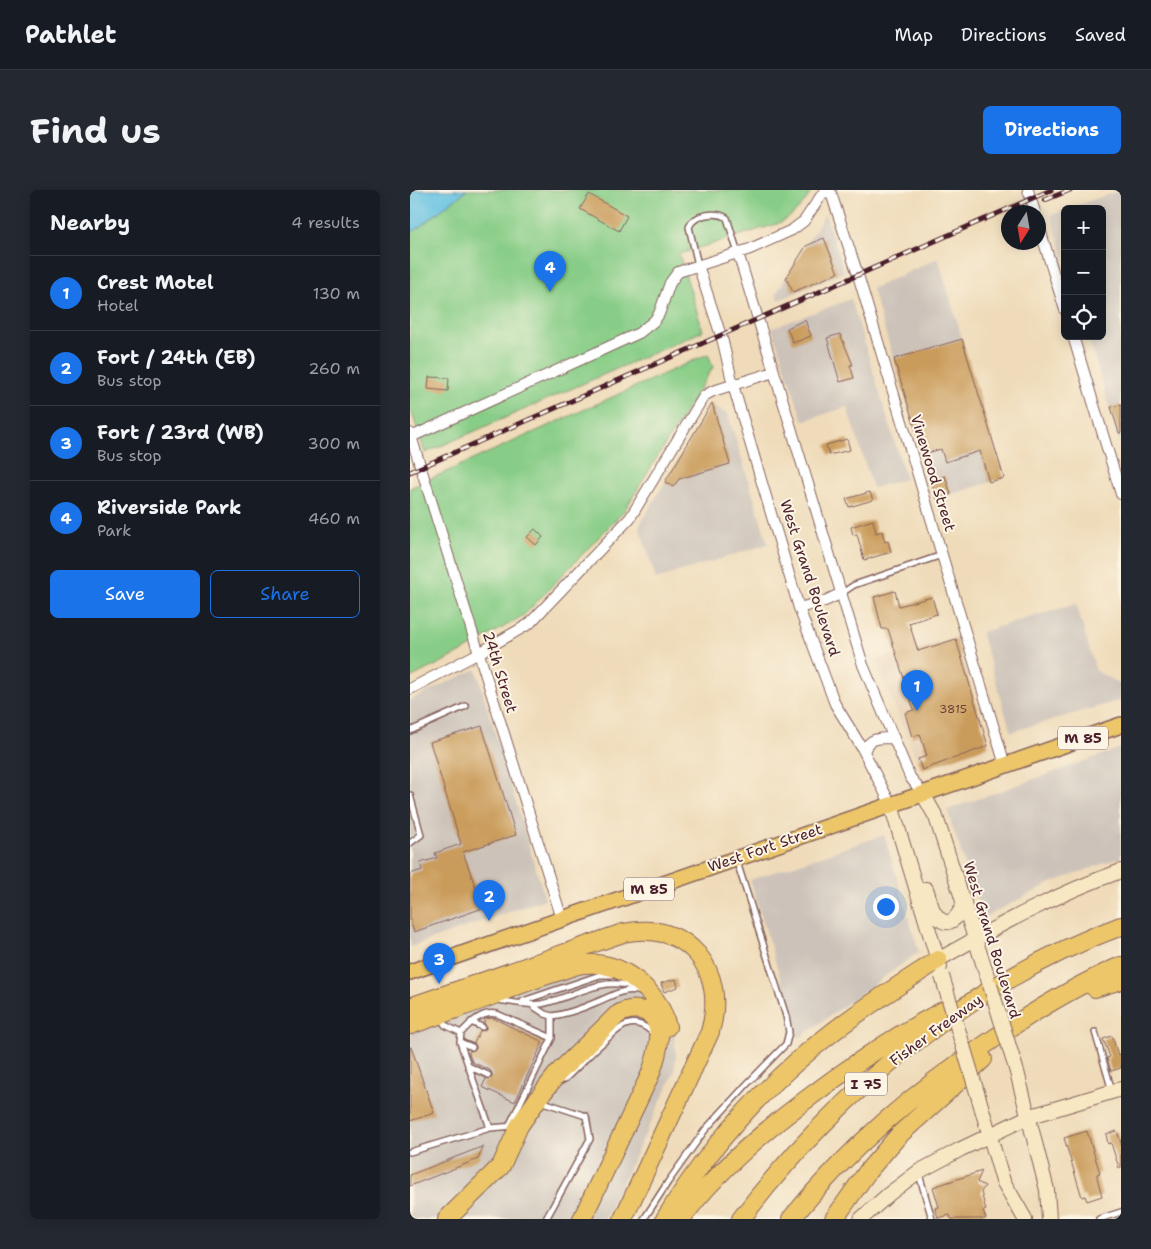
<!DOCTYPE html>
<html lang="en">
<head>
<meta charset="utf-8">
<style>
  :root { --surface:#171b24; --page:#242831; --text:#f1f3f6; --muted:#9ea1a6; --line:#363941; --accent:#1a73e8 }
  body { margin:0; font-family:"Shantell Sans",sans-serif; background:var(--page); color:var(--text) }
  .controls { position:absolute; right:15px; top:15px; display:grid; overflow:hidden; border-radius:8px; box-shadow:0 2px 12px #0003 }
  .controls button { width:45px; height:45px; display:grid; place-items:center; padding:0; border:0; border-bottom:1px solid var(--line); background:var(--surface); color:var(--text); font:25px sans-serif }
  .compass { position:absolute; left:591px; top:15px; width:45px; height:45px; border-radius:50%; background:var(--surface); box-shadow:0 2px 12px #0003; rotate:191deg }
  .you { position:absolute; left:475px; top:716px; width:18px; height:18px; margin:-12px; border:4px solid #fff; border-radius:50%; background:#1a73e8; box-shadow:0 0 0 8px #1a73e833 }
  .badge { display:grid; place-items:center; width:32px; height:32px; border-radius:50%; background:var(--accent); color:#fff; font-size:16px; font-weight:700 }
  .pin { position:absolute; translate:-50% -41px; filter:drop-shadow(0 1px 2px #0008) }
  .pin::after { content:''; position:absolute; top:26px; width:18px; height:15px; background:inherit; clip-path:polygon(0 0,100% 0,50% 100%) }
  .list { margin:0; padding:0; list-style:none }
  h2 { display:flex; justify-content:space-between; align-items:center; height:65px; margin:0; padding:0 20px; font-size:21px }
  h2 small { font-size:16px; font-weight:400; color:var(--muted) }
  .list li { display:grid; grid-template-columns:32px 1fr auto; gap:15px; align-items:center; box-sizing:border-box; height:75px; padding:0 20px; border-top:1px solid var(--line) }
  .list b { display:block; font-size:19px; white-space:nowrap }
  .list p { margin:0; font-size:16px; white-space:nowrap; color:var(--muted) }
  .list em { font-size:16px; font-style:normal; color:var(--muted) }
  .actions { display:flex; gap:10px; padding:15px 20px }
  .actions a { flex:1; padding:11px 0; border:1px solid var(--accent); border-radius:8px; text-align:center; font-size:18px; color:var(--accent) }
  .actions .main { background:var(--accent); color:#fff }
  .icon { flex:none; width:28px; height:28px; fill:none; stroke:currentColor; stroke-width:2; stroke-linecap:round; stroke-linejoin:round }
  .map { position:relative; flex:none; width:711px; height:1029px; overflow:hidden; border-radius:8px }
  header { display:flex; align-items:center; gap:30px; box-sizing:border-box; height:70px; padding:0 25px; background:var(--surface); border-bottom:1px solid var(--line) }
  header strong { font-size:24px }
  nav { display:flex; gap:28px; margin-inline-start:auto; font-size:18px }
  .intro { display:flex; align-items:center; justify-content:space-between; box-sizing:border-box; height:120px; padding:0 30px }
  h1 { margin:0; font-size:35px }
  .button { padding:12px 22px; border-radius:8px; background:var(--accent); color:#fff; font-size:18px; font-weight:700 }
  main { display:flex; gap:30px; padding:0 30px }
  aside { flex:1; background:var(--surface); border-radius:8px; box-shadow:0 2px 12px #0003 }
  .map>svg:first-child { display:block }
  .built { fill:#e7d0b5 }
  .industrial { fill:#ccc2b9 }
  .green { fill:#88cd87; stroke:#697659 }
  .water { fill:#64c2e2; stroke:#577086 }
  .building { fill:#ca9c5b }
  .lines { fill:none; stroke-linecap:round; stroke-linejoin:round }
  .lane-casing { stroke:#84615d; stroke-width:8 }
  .street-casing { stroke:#84615d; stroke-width:12 }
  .secondary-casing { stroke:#84615d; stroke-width:16 }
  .primary-casing { stroke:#84615d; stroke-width:18 }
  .highway-casing { stroke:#84615d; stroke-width:20 }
  .lane { stroke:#fff; stroke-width:5 }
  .street { stroke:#fff; stroke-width:10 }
  .secondary { stroke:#f7e8c3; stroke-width:14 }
  .primary { stroke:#ecc669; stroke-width:15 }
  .highway { stroke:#ecc669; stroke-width:18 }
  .rail-casing { stroke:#4a1f2b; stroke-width:5 }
  .rail { stroke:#fcf5e5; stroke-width:3; stroke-dasharray:9; stroke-linecap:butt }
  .secondary-bridge-casing { stroke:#84615d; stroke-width:16; stroke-linecap:butt }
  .secondary-bridge { stroke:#f7e8c3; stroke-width:14 }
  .labels { text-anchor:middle; stroke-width:4; stroke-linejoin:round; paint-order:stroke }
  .number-label { font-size:12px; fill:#6a3e37 }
  .shield { fill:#fcf5e5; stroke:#7f5f63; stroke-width:1 }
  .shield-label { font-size:14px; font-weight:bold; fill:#4a1f2b }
  .street-label { font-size:15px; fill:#4a1f2b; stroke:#fcf5e5 }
</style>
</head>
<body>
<header>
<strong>Pathlet</strong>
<nav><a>Map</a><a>Directions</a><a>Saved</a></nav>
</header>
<div class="intro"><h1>Find us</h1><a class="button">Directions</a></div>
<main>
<aside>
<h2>Nearby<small>4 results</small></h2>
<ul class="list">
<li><span class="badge">1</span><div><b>Crest Motel</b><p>Hotel</p></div><em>130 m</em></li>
<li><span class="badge">2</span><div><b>Fort / 24th (EB)</b><p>Bus stop</p></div><em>260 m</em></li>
<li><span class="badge">3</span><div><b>Fort / 23rd (WB)</b><p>Bus stop</p></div><em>300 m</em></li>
<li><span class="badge">4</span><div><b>Riverside Park</b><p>Park</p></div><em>460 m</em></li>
</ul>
<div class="actions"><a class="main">Save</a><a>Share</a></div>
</aside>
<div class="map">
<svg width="711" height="1029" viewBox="0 0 711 1029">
  <rect width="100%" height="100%" fill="#fcf5e5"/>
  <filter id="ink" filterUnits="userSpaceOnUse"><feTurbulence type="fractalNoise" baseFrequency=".02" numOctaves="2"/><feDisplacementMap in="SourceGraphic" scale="10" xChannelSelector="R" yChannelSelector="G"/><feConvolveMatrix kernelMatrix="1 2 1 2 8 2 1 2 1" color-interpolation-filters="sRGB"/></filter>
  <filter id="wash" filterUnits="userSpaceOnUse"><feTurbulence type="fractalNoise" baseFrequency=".0096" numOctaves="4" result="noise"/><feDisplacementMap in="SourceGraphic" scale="20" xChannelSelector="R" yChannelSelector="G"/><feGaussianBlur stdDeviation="1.12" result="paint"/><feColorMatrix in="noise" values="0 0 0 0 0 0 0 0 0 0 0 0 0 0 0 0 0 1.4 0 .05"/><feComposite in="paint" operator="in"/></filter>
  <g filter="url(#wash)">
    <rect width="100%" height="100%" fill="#efdbb9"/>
    <path class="built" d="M546 446 580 557 511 580 465 470Z"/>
    <path class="industrial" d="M711 0V256L678 146H692V19H657Z
      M655 20V71L641 25Z
      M415 24 434 82 369 110 366 104Z
      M528 68 594 288 527 309 462 99Z
      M441 109 496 289 463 298 437 217 393 231 362 138Z
      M301 215 318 224 358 354 246 389 229 336Z
      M666 414 686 481 711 494V510L601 542 571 442Z
      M66 479 135 709 0 757V510Z
      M711 558V667L641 693 573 728 537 620Z
      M474 645 509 762 389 848 340 690Z
      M159 768 236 787 244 795 256 813 264 831 266 867 264 883 195 1029H0V823Z"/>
    <path class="green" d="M57 0H402C393 16 384 26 367 34L269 64 293 141 15 263 0 217V44Z
      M298 164 303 177 214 321 114 425 50 463 0 488V298Z"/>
    <path class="water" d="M0 0H57L0 44Z"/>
    <g id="blocks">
      <path class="building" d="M179 4 217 26 209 41 170 19Z
        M414 48 428 83 383 102 376 88 396 56Z
        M395 130 401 146 383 153 377 138Z
        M430 144 443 175H440L444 188 430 192 417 148Z
        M552 149 594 288 579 292 570 261 535 272 531 259 513 264 484 169Z
        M19 187 39 188 38 201 18 199Z
        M302 213 320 274 269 289 263 297 255 292Z
        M711 215V243H709L701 217Z
        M437 249 440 260 419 265 416 255Z
        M535 286 541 304 527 309 521 291Z
        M460 302 463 310 439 317 436 309Z
        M463 330 466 343 472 341 475 352 478 351 481 362 454 370 447 344 443 345 441 337Z
        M125 339 133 347 126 355 117 347Z
        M485 401 489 416 522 407 527 424 499 433 508 461 546 449 578 556 512 580 508 569 517 566 510 544 502 547 495 523 504 520 478 439H472L464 407Z
        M72 536 106 645 53 662 73 718 4 742 0 730V684L12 680 10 673 27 668 25 663 51 654 20 552Z
        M266 789 268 797 254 802 251 793Z
        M83 828 133 852 105 912 72 897 76 889 82 887V883L80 880 62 872 59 864 60 861 66 859V856L64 853 70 841 76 839V836L74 833 75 829Z
        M702 846 708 865 711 864V878L701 881 697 868 700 867 693 849Z
        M0 857H1L24 923 0 931Z
        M677 941 690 983 687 984V987L692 1006 677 1011 675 1006 672 1007 654 948Z
        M707 941 711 953V978H709L701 953 698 954 696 944Z
        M74 956 68 969 0 996V985Z
        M572 981 567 992 575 996 571 1002 576 1020 573 1021 576 1029H541L540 1025 528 1028 525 1018 529 1017 523 997Z"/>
    </g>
  </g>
  <g filter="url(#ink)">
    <use href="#blocks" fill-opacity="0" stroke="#84615d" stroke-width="1"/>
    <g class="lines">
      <defs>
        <path id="lane" d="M288 75 279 37C284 24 306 21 317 28L328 63
          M432 403 444 395 532 365
          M0 541 56 516
          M0 605 11 645 0 653
          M88 810C102 812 118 816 131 814 163 808 187 787 221 796
          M113 811 190 785H202
          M120 814 135 824 142 826C157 824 173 818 187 812 202 806 214 797 231 802
          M142 826V848
          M30 827 35 835 51 843 50 852 80 938 104 936
          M61 832 72 837
          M685 842 702 901
          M51 843C61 832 72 821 87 824L142 848 100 934
          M50 852 62 857
          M58 876 78 885
          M149 892 155 889C167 878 204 839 216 835 226 831 237 836 243 844
          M130 911 176 926 180 949 136 1029
          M0 962 80 938
          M509 984 522 1029
          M234 1029 258 992 295 940 338 893 376 854 379 842 376 826 327 672
          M689 1029 711 1022"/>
        <path id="street" d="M420 0 448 85 595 575
          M618 0 625 22
          M628 33 655 120
          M328 63 453 475 500 587 513 604
          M288 75 313 152 323 195 389 418 425 514 452 558 481 615
          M663 146 711 304
          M0 243 152 729
          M1 247 229 143 244 131 249 124 260 93 268 82 340 59 382 40 394 31 415 0
          M389 418 415 411 432 403
          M0 499 69 463 119 434 220 328 294 206 303 201 364 182
          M454 562C459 547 470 548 484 548"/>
        <path id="secondary" d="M513 604 526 627 580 795
          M481 615 530 777
          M516 699C519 706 520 715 524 722 537 743 549 727 554 712
          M528 770C587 736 646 704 711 681
          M607 882 637 1000 639 1029
          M569 909 593 991 615 1029
          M451 1029 479 1004 508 982 551 959 618 927 711 899"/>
        <path id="primary" d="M0 782 711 535"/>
        <path id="highway" d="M685 798 711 790
          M0 817 213 743C278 729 318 781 300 842L213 1029
          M0 835C26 826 53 817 79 807 101 798 124 789 147 782 156 779 166 774 176 774 212 771 249 801 257 837
          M37 1029 91 976 109 936 127 910 148 883 207 825C216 819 224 818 234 821 259 831 247 866 240 885L172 1029
          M255 1029C299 957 357 892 424 841 457 815 493 793 528 770
          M271 1029C306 982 350 944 397 909 442 875 487 844 537 819
          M331 1029C428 901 560 792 711 736
          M381 1029C440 957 502 904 579 852 621 823 664 796 711 776
          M424 1029 458 981 489 945 573 869"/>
      </defs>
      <use href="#lane" class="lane-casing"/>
      <use href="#street" class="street-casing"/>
      <use href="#secondary" class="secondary-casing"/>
      <use href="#primary" class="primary-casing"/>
      <use href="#highway" class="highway-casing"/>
      <use href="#lane" class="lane"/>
      <use href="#street" class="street"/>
      <use href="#secondary" class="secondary"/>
      <use href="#primary" class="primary"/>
      <use href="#highway" class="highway"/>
      <defs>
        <path id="rail" d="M635 10 660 0
          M0 282 641 0"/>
      </defs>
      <use href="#rail" class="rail-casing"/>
      <use href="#rail" class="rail"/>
      <defs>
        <path id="secondary-bridge" d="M532 786 569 909
          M580 795 607 882"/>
      </defs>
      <use href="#secondary-bridge" class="secondary-bridge-casing"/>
      <use href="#secondary-bridge" class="secondary-bridge"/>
    </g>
  </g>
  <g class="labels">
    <g class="number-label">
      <text x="543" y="523">3815</text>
    </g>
    <g class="shield">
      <rect x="648" y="536.5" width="50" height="23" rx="4"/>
      <rect x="214" y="687.5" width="50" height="23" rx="4"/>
      <rect x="435" y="882.5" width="42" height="23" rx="4"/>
    </g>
    <g class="shield-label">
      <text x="673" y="553">M 85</text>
      <text x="239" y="704">M 85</text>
      <text x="456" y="899">I 75</text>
    </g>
    <g class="street-label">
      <text transform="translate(523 283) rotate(73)" y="5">Vinewood Street</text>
      <text transform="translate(400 388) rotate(72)" y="5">West Grand Boulevard</text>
      <text transform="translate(90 482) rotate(73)" y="5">24th Street</text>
      <text transform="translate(355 658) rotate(-19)" y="5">West Fort Street</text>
      <text transform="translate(582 750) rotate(73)" y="5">West Grand Boulevard</text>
      <text transform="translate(526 840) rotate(-36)" y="5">Fisher Freeway</text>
    </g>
  </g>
</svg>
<div class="controls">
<button>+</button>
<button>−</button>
<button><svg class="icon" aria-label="locate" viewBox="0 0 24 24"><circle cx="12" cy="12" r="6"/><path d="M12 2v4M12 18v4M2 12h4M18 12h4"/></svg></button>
</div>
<svg class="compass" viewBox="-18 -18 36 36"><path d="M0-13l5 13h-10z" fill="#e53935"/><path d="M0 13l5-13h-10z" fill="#9ea1a6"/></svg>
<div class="you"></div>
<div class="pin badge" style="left:507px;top:521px">1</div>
<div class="pin badge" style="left:79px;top:731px">2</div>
<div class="pin badge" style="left:29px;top:794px">3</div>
<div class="pin badge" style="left:140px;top:102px">4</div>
</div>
</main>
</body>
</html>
